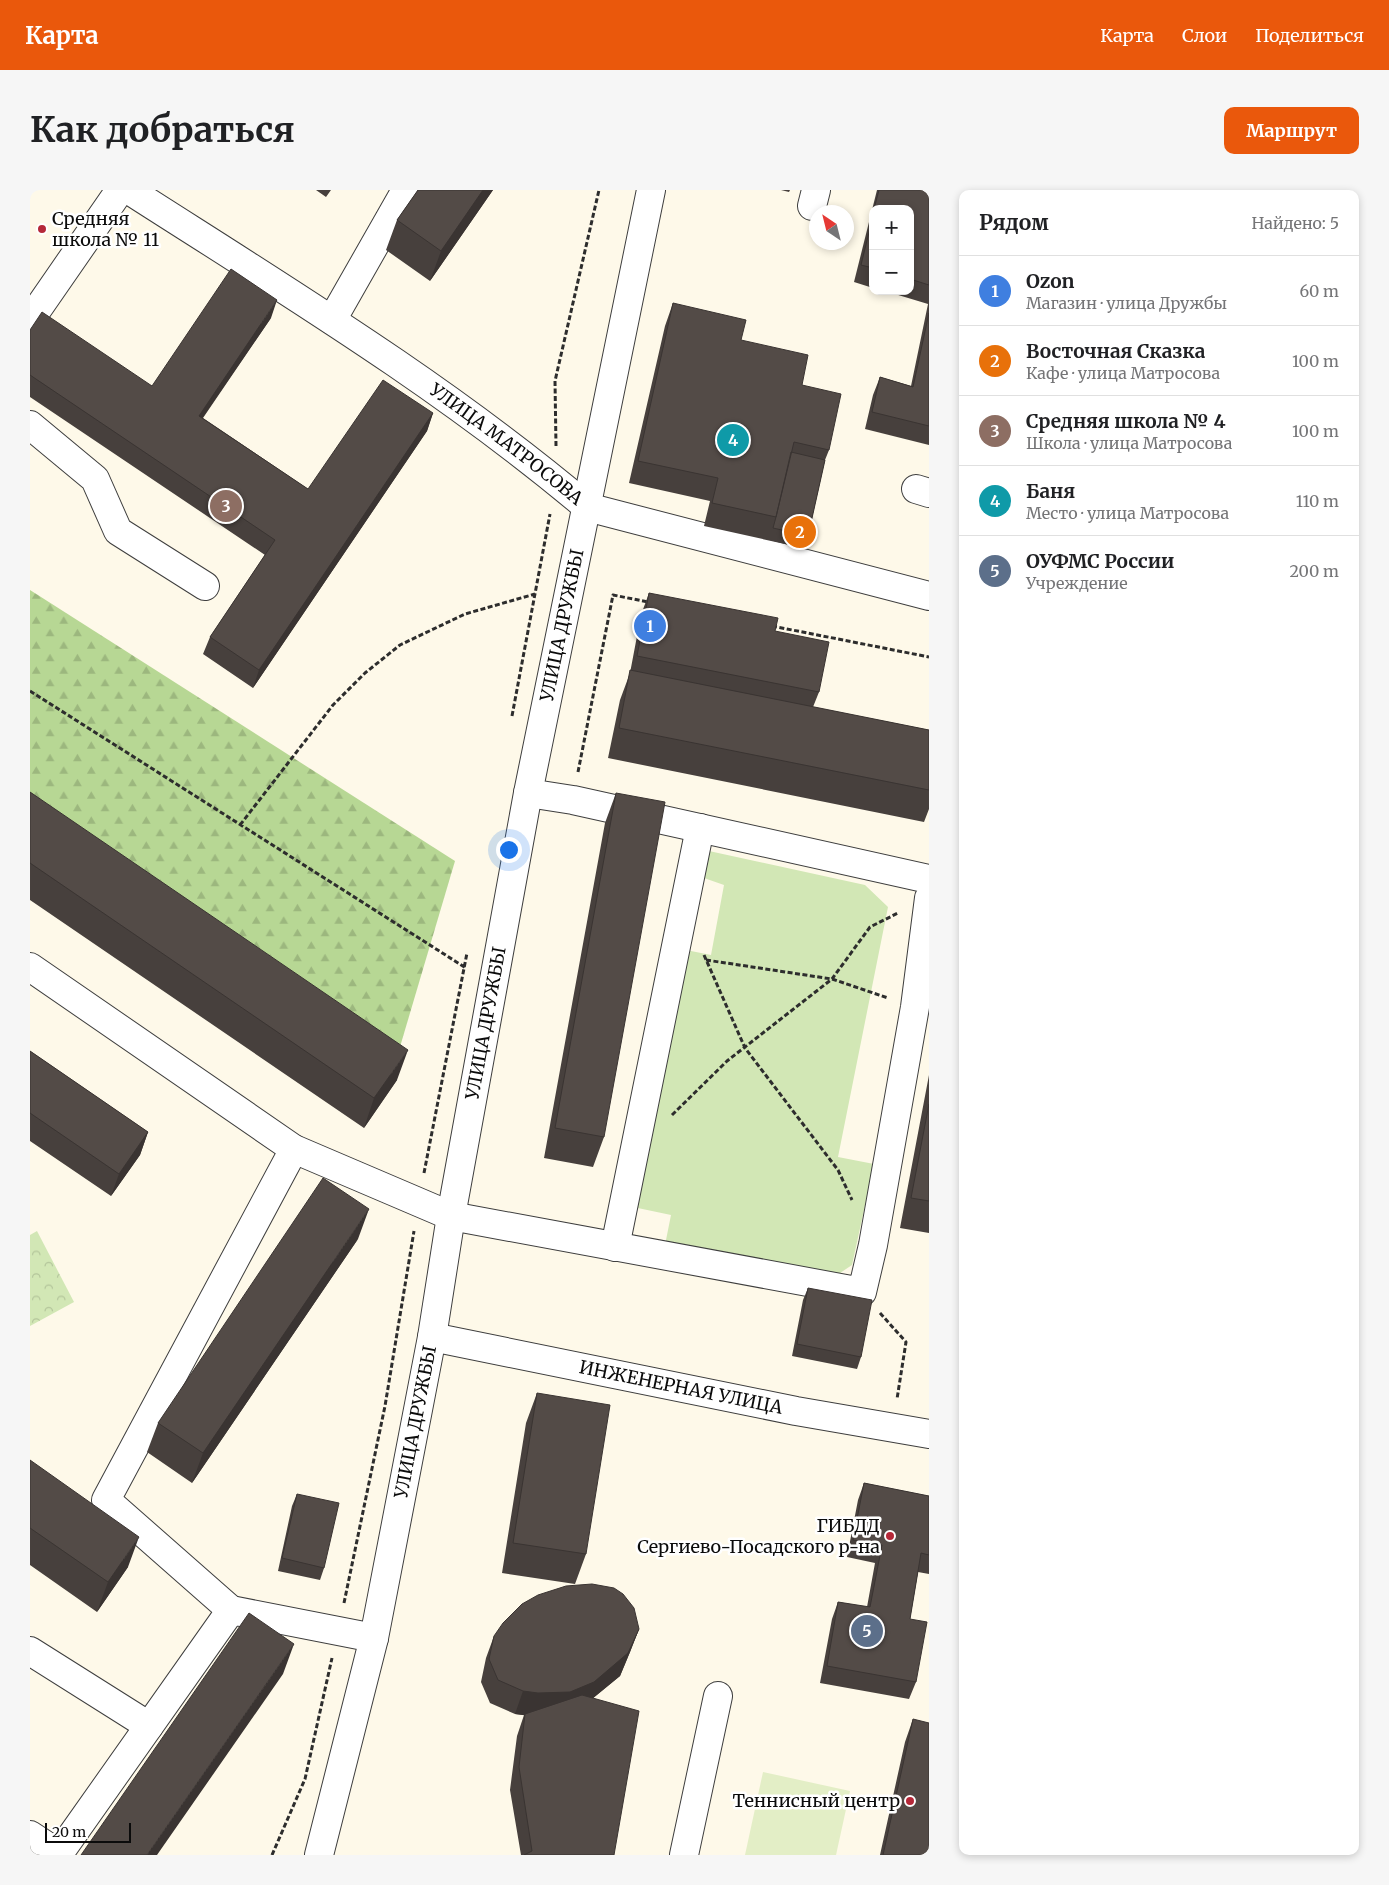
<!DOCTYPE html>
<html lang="ru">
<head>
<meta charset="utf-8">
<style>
  :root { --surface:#fff; --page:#f6f6f6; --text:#202124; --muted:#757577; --line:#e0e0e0; --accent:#ea580c }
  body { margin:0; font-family:Merriweather,serif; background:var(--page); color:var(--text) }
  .controls { position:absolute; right:15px; top:15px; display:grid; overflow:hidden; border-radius:10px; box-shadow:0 2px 8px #0003 }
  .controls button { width:45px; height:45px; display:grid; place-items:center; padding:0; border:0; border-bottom:1px solid var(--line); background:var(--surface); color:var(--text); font:25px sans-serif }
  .compass { position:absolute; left:779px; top:15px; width:45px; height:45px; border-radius:50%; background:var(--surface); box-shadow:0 2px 8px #0003; rotate:325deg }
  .scale { position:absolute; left:15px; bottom:12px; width:86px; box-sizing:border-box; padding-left:5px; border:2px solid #0b0b0b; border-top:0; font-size:14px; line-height:18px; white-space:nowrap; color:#0b0b0b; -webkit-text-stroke:4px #fff; paint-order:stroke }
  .you { position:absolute; left:478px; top:659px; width:18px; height:18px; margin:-12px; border:4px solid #fff; border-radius:50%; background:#1a73e8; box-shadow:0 0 0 8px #1a73e833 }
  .badge { display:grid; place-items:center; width:32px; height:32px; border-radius:50%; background:var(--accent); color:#fff; font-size:16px; font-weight:700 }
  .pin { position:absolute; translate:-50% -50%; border:2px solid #fff; box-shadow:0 1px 5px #0006 }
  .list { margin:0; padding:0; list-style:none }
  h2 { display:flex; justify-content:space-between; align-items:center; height:65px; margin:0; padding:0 20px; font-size:21px }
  h2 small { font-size:16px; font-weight:400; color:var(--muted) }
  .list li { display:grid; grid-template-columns:32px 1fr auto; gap:15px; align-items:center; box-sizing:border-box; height:70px; padding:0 20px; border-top:1px solid var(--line) }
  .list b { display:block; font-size:19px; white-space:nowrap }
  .list p { margin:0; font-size:16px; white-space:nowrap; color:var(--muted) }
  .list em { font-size:16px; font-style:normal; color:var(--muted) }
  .map { position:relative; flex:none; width:899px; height:1665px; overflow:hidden; border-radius:10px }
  header { display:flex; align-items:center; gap:30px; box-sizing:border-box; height:70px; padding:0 25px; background:var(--accent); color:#fff }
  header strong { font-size:24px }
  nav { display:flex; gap:28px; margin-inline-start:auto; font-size:18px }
  .intro { display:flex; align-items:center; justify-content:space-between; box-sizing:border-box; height:120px; padding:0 30px }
  h1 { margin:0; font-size:35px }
  .button { padding:12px 22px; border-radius:10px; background:var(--accent); color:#fff; font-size:18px; font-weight:700 }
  main { display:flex; gap:30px; padding:0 30px }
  aside { flex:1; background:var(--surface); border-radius:10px; box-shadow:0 2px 8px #0003 }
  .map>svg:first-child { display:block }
  .grass { fill:#d2e7b5 }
  .forest { fill:url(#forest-firs) }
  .park { fill:url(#park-crowns) }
  .pitch { fill:#e3eec6 }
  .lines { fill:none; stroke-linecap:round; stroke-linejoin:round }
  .minor-casing { stroke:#3e3e3e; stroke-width:30 }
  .path { stroke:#2d2d2d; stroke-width:3; stroke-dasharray:5 2.5; stroke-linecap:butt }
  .minor { stroke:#fff; stroke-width:28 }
  .wall { fill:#47403d }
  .shaded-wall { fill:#3a3432 }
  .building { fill:#534b47; stroke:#3a3432 }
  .poi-dot { fill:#b52838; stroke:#fff; stroke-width:2 }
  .labels { text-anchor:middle; stroke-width:5; stroke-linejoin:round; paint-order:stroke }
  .poi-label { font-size:18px; fill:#0b0b0b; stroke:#fff; text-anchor:end }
  .street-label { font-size:18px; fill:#0b0b0b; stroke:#fff }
</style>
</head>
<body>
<header>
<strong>Карта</strong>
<nav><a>Карта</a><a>Слои</a><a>Поделиться</a></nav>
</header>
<div class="intro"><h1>Как добраться</h1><a class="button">Маршрут</a></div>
<main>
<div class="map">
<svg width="899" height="1665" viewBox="0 0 899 1665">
  <defs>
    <pattern id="forest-firs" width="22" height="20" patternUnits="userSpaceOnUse" patternTransform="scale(1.25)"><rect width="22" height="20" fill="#b7d794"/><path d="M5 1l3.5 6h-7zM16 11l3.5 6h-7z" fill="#9cb77e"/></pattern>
    <pattern id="park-crowns" width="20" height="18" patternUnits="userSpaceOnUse" patternTransform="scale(1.25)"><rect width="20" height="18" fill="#d2e7b5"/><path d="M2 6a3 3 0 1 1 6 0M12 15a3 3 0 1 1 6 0" fill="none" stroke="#b3c59a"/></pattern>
  </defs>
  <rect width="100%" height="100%" fill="#fef9e9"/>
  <path class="grass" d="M679 661 835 695 858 717 808 967 844 974 822 1075 804 1087 635 1055 641 1025 603 1017 651 759 681 765 694 695 674 688Z"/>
  <path class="forest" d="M0 400 425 671 367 867 0 633Z"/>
  <path class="park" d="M7 1041 44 1112 0 1136V1045Z"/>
  <path class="pitch" d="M733 1582 820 1601 806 1665H715Z"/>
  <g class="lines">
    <defs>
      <g id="minor">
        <path id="s1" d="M99 0C255 100 415 197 557 317L899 406"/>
        <path d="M782 16 786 0"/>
        <path d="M0 130 90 0"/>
        <path d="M302 130 376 0"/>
        <path d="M0 235 65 289 88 341 175 396"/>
        <path d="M886 299 899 303"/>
        <path d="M498 603 543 610 899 689"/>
        <path d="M0 777 264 959 421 1026 832 1102 843 1055 885 817 899 708"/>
        <path d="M585 1057 670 638"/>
        <path id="s2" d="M402 1147 766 1221 899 1244"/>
        <path d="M201 1420 76 1310 264 959"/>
        <path d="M0 1461 119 1536"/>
        <path d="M0 1645 29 1664"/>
        <path d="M28 1665 201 1420 344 1448"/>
        <path id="s3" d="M289 1665 344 1448 402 1147 421 1026 498 603 621 0"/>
        <path d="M654 1665 688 1506"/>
      </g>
    </defs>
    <use href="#minor" class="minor-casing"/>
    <path class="path" d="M526 256 525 191 569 0
      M742 436 899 467
      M0 501 436 778
      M482 526 520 324
      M548 582 583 405 618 412
      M210 635 303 515 335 483 370 455 435 424 505 404
      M674 765 715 858 808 980 822 1010
      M676 770 802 789 858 808
      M642 925 697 871 802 789 840 737 868 723
      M394 983 437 763
      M850 1123 876 1152 867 1209
      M314 1413 355 1216 384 1041
      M242 1665 275 1589 302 1468"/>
    <use href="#minor" class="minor"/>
  </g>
  <path class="wall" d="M286 0H301L296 7Z
    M388 0H463L400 91 356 60 367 30Z
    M751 0H760L759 2Z
    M847 0H899V255L835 239 843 205 850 187 881 196 898 114 855 101H880V19H843V98L824 92Z
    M643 113 772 195 799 260 795 270 778 346 773 358 674 336 680 311 599 293 635 136Z
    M241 128 173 228 278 299 403 223 397 241 223 498 173 464 180 447 235 365 0 207V140L122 196Z
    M619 403 745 441 789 502 783 517 899 540V619L894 632 578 568 590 510 600 483 611 425Z
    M0 602 367 890 334 938 0 710Z
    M586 603 574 947 563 977 514 968 575 633Z
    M0 861 118 942 110 965 81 1006 0 951Z
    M899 885V1043L870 1038Z
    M328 1049 162 1293 117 1262 128 1233Z
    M778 1098 831 1167 827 1179 762 1166 773 1110Z
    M507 1203 556 1364 545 1394 472 1383 496 1233Z
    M0 1270 98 1377 67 1422 0 1375Z
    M834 1293 899 1306V1384L888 1382 880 1429 886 1492 879 1509 790 1493 802 1429 808 1412 837 1417 845 1373 817 1367 828 1310Z
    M267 1304 294 1378 290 1390 248 1381 262 1316Z
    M609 1439 600 1462 590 1486 563 1508 584 1665H491L480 1600 487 1546 494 1525 485 1524 460 1513 451 1492 456 1468 464 1446Z
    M883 1529 899 1665H850L875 1552Z"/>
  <path class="shaded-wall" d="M453 0H463L400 91 411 61Z
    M247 110 241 128 162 243 169 226Z
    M403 223 397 241 223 498 229 480Z
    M378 860 367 890 334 938 344 908Z
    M118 942 110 965 81 1006 89 984Z
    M339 1019 328 1049 162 1293 173 1263Z
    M109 1347 98 1377 67 1422 78 1392Z
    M609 1439 600 1462 590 1486 556 1514 500 1526 485 1524 493 1501Z
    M264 1454 253 1484 127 1665H117Z"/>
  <path class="building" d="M388 0H453L411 61 367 30Z
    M849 0H899V95L880 89V19H844Z
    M843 26V78L831 75Z
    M201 79 247 110 169 226 278 299 353 190 403 223 229 480 180 447 245 350 0 185V140L12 122 122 196Z
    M643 113 716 130 711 150 778 165 772 195 811 204 799 260 764 252 746 327 682 313 688 288 608 271Z
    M899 123V236L842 222 850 187 883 197Z
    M761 262 795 270 778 346 743 338 746 327Z
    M619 403 748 428 745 441 799 452 789 502 607 466Z
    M600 480 899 540V600L589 538Z
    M0 602 378 860 344 908 0 673Z
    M586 603 635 612 574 947 525 938Z
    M0 861 118 942 89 984 0 923Z
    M899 914V1011L881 1008Z
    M293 988 339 1019 173 1263 128 1233Z
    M778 1098 842 1110 831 1167 767 1154Z
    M507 1203 580 1215 556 1364 483 1353Z
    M0 1270 109 1347 78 1392 0 1338Z
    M834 1293 899 1306V1365L891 1363 880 1429 897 1432 886 1492 797 1476 808 1412 840 1417 852 1355 823 1350Z
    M267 1304 309 1313 294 1378 252 1368Z
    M562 1394 584 1398 593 1404 604 1418 609 1439 598 1463 564 1492 540 1502 508 1503 493 1501 468 1490 459 1469 464 1446 473 1433 492 1414 508 1405 536 1396Z
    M219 1423 264 1454 117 1665H51Z
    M552 1505 609 1521 584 1665H494L502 1661 489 1577 495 1524Z
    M883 1529 899 1533V1665H853Z"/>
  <g class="poi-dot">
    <circle cx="12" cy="39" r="5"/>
    <circle cx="860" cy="1346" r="5"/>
    <circle cx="880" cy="1611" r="5"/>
  </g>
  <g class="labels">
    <g class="poi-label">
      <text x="22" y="35" text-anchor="start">Средняя<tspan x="22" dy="21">школа № 11</tspan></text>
      <text x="850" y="1342">ГИБДД<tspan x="850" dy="21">Сергиево-Посадского р-на</tspan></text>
      <text x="870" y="1617">Теннисный центр</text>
    </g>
    <g class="street-label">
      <text dy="6" stroke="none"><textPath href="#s1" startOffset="455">УЛИЦА МАТРОСОВА</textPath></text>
      <text dy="6" stroke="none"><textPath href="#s3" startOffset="1254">УЛИЦА ДРУЖБЫ</textPath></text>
      <text dy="6" stroke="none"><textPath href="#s3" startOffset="849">УЛИЦА ДРУЖБЫ</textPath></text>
      <text dy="6" stroke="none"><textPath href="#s2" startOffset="254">ИНЖЕНЕРНАЯ УЛИЦА</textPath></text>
      <text dy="6" stroke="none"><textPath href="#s3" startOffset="444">УЛИЦА ДРУЖБЫ</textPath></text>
    </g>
  </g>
</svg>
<div class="controls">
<button>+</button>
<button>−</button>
</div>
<svg class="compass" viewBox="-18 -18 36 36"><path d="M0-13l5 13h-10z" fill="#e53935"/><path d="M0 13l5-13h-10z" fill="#757577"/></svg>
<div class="scale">20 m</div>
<div class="you"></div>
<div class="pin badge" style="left:620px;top:436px;background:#3f7fe0">1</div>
<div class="pin badge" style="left:770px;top:342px;background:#e8710a">2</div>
<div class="pin badge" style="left:196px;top:316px;background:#8d6e63">3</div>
<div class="pin badge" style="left:703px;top:250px;background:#0f9aa8">4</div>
<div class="pin badge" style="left:837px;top:1441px;background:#5c6f8a">5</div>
</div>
<aside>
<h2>Рядом<small>Найдено: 5</small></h2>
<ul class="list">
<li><span class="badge" style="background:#3f7fe0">1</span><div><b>Ozon</b><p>Магазин · улица Дружбы</p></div><em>60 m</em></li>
<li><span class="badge" style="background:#e8710a">2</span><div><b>Восточная Сказка</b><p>Кафе · улица Матросова</p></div><em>100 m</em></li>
<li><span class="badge" style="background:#8d6e63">3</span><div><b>Средняя школа № 4</b><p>Школа · улица Матросова</p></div><em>100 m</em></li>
<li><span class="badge" style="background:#0f9aa8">4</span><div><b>Баня</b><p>Место · улица Матросова</p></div><em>110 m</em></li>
<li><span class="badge" style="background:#5c6f8a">5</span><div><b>ОУФМС России</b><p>Учреждение</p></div><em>200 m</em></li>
</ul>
</aside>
</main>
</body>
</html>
